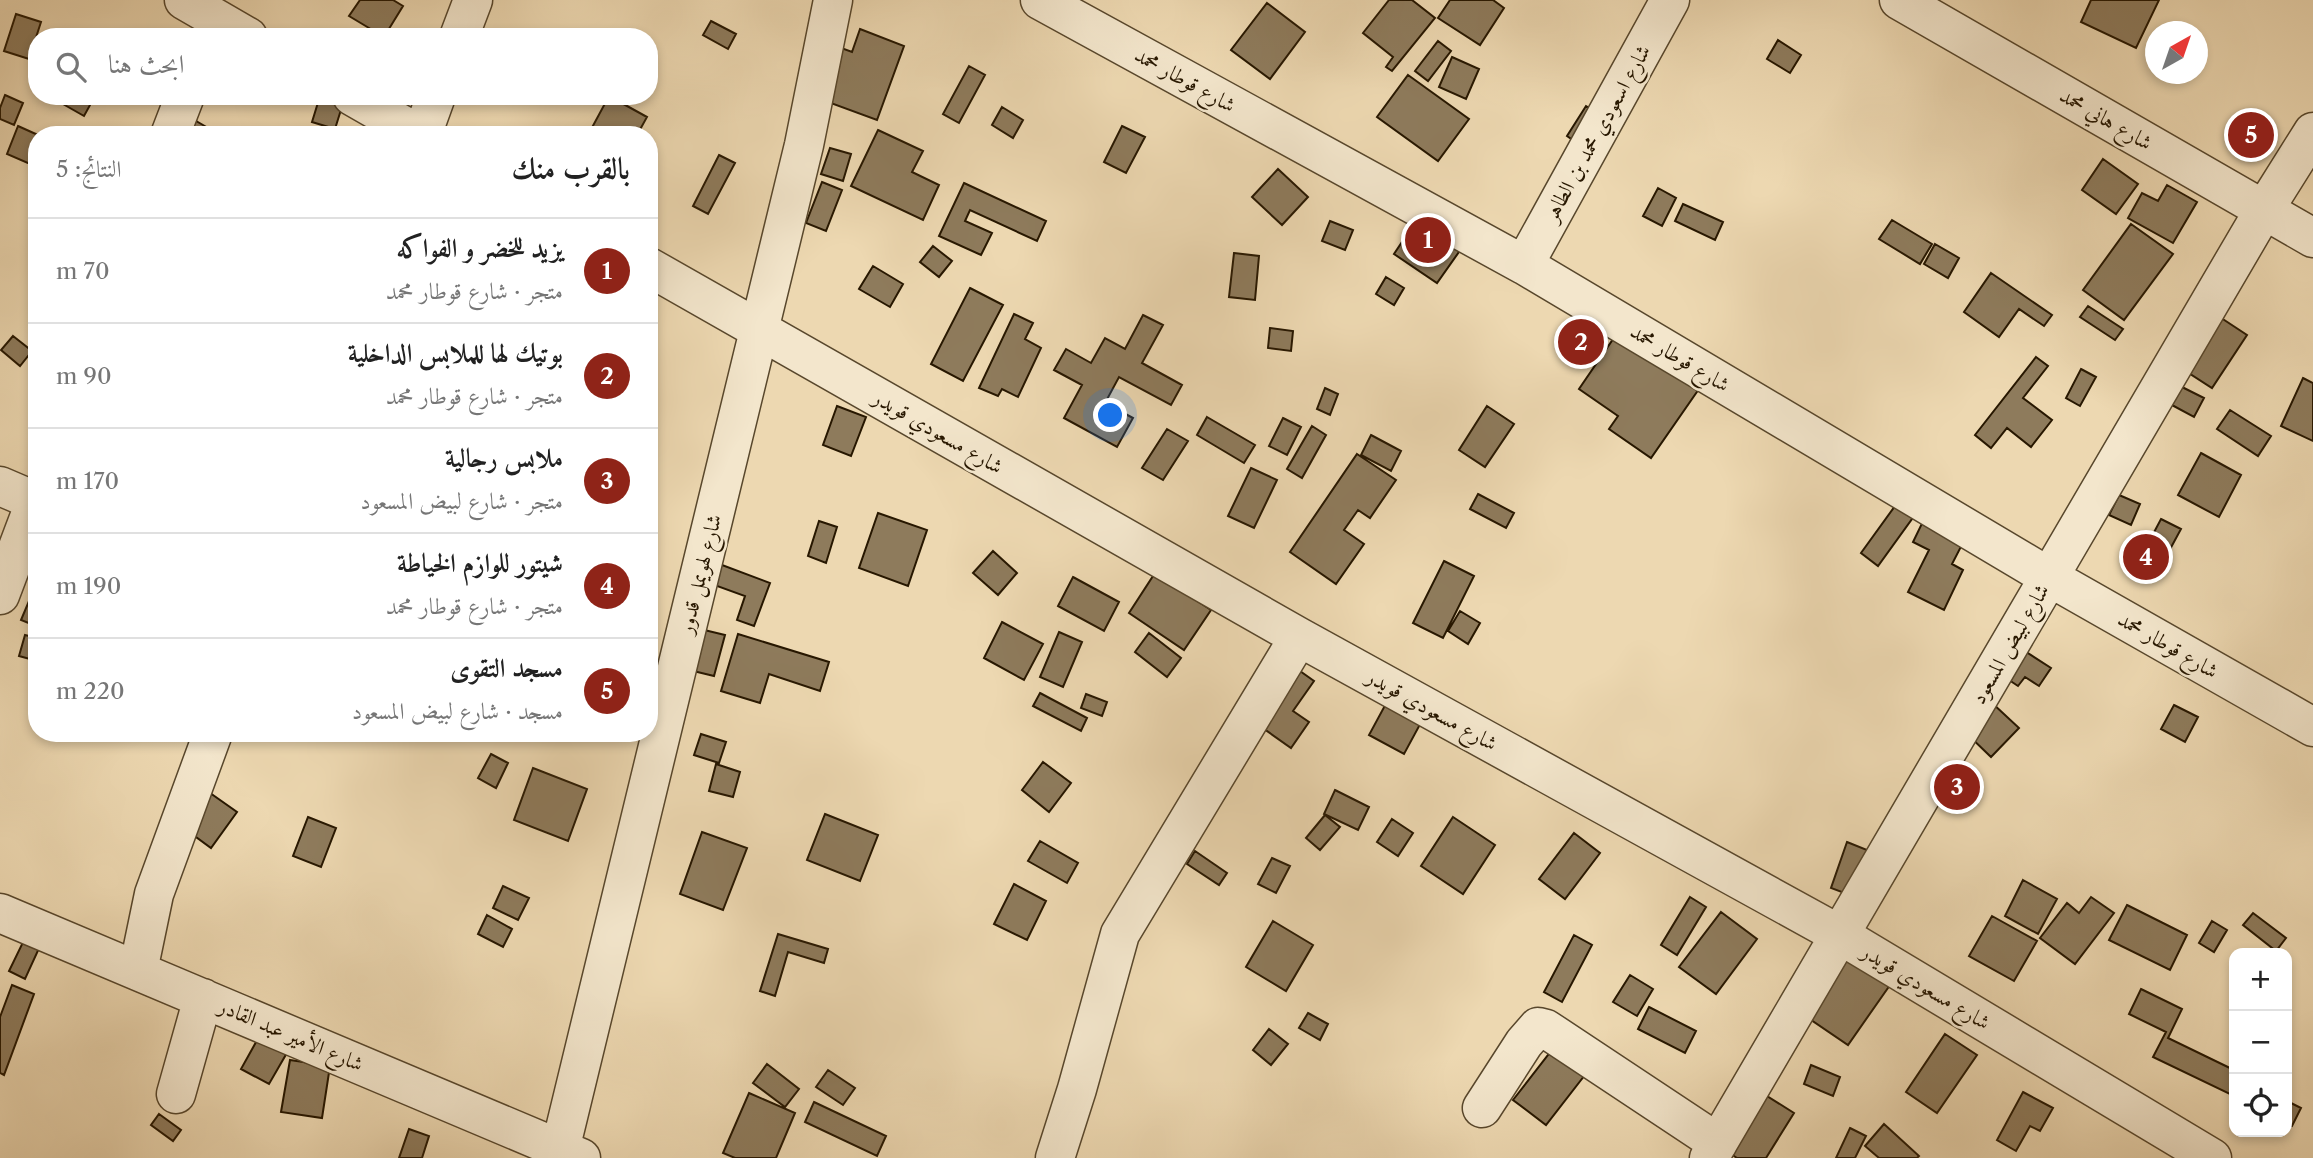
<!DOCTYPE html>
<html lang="ar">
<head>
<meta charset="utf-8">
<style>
  :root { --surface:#fff; --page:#f2f2f2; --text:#222; --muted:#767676; --line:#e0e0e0; --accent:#8f2418 }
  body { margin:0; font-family:"Libre Caslon Text",Amiri,serif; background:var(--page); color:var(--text); direction:rtl }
  .controls { position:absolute; right:21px; bottom:21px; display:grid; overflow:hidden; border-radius:14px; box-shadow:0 4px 10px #0003 }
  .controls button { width:63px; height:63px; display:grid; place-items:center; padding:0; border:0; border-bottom:2px solid var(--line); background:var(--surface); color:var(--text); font:35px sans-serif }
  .compass { position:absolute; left:2145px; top:21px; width:63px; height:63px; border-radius:50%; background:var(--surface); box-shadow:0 4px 10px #0003; rotate:40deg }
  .you { position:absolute; left:1111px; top:416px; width:24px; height:24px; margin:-18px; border:5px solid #fff; border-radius:50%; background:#1a73e8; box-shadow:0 0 0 10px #1a73e833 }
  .badge { display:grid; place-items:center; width:46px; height:46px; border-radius:50%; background:var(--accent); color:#fff; font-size:23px; font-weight:700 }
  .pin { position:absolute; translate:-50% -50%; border:4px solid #fff; box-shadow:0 2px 7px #0006 }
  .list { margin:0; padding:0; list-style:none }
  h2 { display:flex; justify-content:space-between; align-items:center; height:91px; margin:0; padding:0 28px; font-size:30px }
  h2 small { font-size:23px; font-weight:400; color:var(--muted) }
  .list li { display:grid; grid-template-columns:46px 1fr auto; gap:21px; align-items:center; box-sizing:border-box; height:105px; padding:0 28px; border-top:2px solid var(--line) }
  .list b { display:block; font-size:26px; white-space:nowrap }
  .list p { margin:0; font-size:23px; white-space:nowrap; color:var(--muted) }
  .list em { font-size:23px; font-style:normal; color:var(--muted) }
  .icon { flex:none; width:38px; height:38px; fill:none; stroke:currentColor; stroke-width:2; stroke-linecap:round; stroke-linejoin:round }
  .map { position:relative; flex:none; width:2313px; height:1158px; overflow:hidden; direction:ltr }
  .search { position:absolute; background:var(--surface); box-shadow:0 4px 10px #0003; left:28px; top:28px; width:630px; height:77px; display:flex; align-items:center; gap:18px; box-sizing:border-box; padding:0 24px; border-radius:28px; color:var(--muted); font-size:26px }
  .panel { position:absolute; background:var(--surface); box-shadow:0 4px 10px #0003; left:28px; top:126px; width:630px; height:616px; border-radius:28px; direction:rtl }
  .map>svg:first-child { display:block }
  .building { fill:#8e7b5c; stroke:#271700; stroke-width:2 }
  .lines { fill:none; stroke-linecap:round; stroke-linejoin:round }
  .street-casing { stroke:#58472c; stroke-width:41 }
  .street { stroke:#f3e6cc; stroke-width:38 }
  .labels { text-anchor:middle; stroke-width:5; stroke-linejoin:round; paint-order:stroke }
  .street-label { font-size:21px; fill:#271700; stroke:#f3e6cc }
</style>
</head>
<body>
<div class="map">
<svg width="2313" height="1158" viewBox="0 0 2313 1158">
  <rect width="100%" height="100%" fill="#edd8b1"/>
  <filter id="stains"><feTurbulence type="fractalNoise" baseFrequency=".00286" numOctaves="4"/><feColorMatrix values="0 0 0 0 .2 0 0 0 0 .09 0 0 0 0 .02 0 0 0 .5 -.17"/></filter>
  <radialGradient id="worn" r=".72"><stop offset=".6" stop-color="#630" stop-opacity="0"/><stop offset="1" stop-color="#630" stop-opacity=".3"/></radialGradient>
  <path class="building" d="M360 0H393L403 6 384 37 349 16Z
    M1389 0H1412L1435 18 1392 71 1386 67 1393 57 1363 33Z
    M1450 0H1493L1504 8 1480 45 1438 18Z
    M2091 0H2159L2136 48 2081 22Z
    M1267 3 1305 32 1270 79 1231 50Z
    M16 14 41 22 29 59 4 51Z
    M711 21 736 34 728 49 703 35Z
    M860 29 904 46 877 120 817 98 836 46 852 52Z
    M1778 40 1801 55 1790 73 1767 59Z
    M1438 41 1451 51 1428 81 1415 71Z
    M1452 57 1479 69 1466 99 1439 87Z
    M969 66 985 75 959 123 943 114Z
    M1408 75 1469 119 1438 161 1377 117Z
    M5 95 23 103 14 125 0 119V108Z
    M49 96H95L84 116Z
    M320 96H332L344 100 335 129 312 122Z
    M609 96 647 117 637 135H588Z
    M1586 106 1607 118 1587 150 1567 136Z
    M1002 107 1023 120 1013 138 992 125Z
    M191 118 220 135H181Z
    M18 126 38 135H37V167L7 154Z
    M1122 126 1145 137 1126 173 1104 162Z
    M878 130 923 151 912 172 939 185 923 220 851 186Z
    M830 148 851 154 843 181 821 174Z
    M719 155 735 163 708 214 693 206Z
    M2103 159 2138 184 2116 214 2082 190Z
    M1278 169 1308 197 1282 225 1252 197Z
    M822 182 842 190 826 231 806 223Z
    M964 183 1046 221 1037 241 970 210 965 221 992 233 981 255 939 236Z
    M2167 185 2197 202 2173 243 2128 218 2142 193 2158 201Z
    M1658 188 1676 198 1662 226 1643 216Z
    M1683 204 1723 222 1715 240 1675 221Z
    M1422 212 1466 242 1437 283 1394 254Z
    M1892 220 1932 244 1920 264 1879 239Z
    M1330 221 1353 230 1345 250 1322 241Z
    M2131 224 2173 254 2124 320 2083 290Z
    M1935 244 1959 258 1948 278 1924 264Z
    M933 246 952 261 939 277 920 262Z
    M1234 253 1259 256 1255 300 1229 297Z
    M873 266 903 284 890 307 859 289Z
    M1991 273 2052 315 2044 326 2019 309 1999 337 1964 312Z
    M1386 277 1404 288 1394 305 1376 294Z
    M970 288 1003 305 963 381 931 364Z
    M2088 306 2123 329 2115 340 2080 317Z
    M2203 306 2247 335 2212 388 2167 359Z
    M1014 314 1033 323 1025 339 1041 348 1018 397 1002 389 998 396 979 388Z
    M1143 315 1163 325 1142 363 1182 385 1171 405 1119 377 1105 403 1133 418 1117 447 1064 418 1082 385 1054 370 1066 349 1091 363 1105 338 1125 349Z
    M1270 328 1293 331 1291 351 1268 348Z
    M1620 329 1701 386 1651 458 1609 429 1618 416 1579 389Z
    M13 336 32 351 20 366 1 350Z
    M2036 357 2048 366 2023 398 2052 420 2031 447 2007 428 1991 448 1975 435Z
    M2081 369 2096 377 2080 406 2066 398Z
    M2303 378 2313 383V441L2281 426Z
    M2180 386 2204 398 2194 417 2170 404Z
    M1325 388 1338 394 1330 415 1317 409Z
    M837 406 866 417 851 456 823 445Z
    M1487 406 1514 424 1485 467 1459 450Z
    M2230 410 2271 436 2258 456 2217 429Z
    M1207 417 1255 445 1244 463 1197 435Z
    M1283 418 1301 427 1287 455 1269 446Z
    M1312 426 1326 435 1302 478 1287 469Z
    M1167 429 1188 441 1163 480 1142 468Z
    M1371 435 1401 451 1391 471 1361 455Z
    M2201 453 2241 475 2219 517 2178 495Z
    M1357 454 1396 480 1370 518 1358 510 1344 530 1364 544 1336 584 1290 552Z
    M1251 468 1277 480 1254 528 1228 516Z
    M1908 488 1925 501 1878 566 1861 553Z
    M1478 494 1514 513 1506 528 1470 509Z
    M2119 495 2140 504 2131 525 2109 515Z
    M1928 511 1969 531 1952 564 1963 570 1944 610 1908 592 1929 550 1913 542Z
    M878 513 927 530 908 586 859 568Z
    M2161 519 2181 529 2162 564 2143 553Z
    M819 521 837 527 826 563 808 556Z
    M993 551 1017 573 998 595 973 573Z
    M1444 561 1474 576 1443 638 1413 623Z
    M714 562 770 583 754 626 737 620 745 596 706 582Z
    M1155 573 1211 610 1184 650 1129 613Z
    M1073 577 1119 602 1104 631 1058 606Z
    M29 601 37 604 36 626 21 620Z
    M1460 611 1480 623 1468 644 1448 631Z
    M1002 622 1043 644 1024 680 984 658Z
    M696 628 725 635 714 676 685 669Z
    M1059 632 1082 642 1063 687 1040 677Z
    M1149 633 1181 658 1167 677 1135 652Z
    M738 634 829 662 820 691 769 674 760 703 721 691Z
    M25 635 37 638V661L19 656Z
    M2017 646 2051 668 2039 686 2025 677 2018 686 2000 674Z
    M1276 654 1314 681 1293 711 1309 722 1291 748 1257 724Z
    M1040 693 1087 718 1081 731 1033 706Z
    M1086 694 1107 702 1102 716 1081 708Z
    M1389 698 1424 717 1404 754 1369 735Z
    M1991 702 2019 728 1991 757 1964 731Z
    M2174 705 2198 717 2185 742 2161 729Z
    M701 734 726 742 719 763 694 755Z
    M491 754 508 763 496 788 478 778Z
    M1043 762 1071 783 1049 812 1022 790Z
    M716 764 740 772 733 797 709 791Z
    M533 768 587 789 568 841 514 820Z
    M203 788 237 812 211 848 177 823Z
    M1335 790 1369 807 1358 830 1324 814Z
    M825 814 878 835 860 881 807 860Z
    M1325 815 1340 827 1320 850 1306 838Z
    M308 817 336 828 321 867 293 856Z
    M1453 817 1495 845 1463 894 1421 866Z
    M1392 819 1413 833 1398 856 1377 842Z
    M702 832 747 848 723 910 680 894Z
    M1574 833 1600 853 1565 899 1539 879Z
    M1040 841 1078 863 1067 883 1028 861Z
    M1847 842 1872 852 1855 897 1831 888Z
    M1195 851 1227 873 1219 885 1187 864Z
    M1272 858 1290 866 1276 893 1258 884Z
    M2023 880 2057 899 2038 934 2005 916Z
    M1014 884 1046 901 1027 940 994 924Z
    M503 886 529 898 518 920 493 908Z
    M1690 897 1706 907 1677 955 1661 945Z
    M2091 897 2114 913 2075 964 2040 938 2067 903 2079 913Z
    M2127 905 2187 935 2170 970 2109 940Z
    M1721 912 1757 939 1716 994 1679 967Z
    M2253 913 2286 938 2276 951 2243 925Z
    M487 915 512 929 503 947 478 934Z
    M1992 916 2037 941 2014 981 1969 956Z
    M1273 921 1313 945 1286 991 1246 967Z
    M2212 921 2227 930 2214 952 2199 943Z
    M778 934 828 949 824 963 788 952 775 996 760 991Z
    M1574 935 1592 945 1562 1002 1544 992Z
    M26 936 41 944 25 979 9 971Z
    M1831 945 1890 985 1848 1045 1789 1005Z
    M1630 975 1653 989 1637 1016 1613 1002Z
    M12 985 34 994 4 1075 0 1073V1017Z
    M2141 989 2182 1009 2168 1038 2234 1070V1096L2153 1057 2166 1032 2129 1014Z
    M1649 1007 1696 1031 1685 1053 1638 1029Z
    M1308 1013 1328 1024 1320 1040 1299 1028Z
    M1269 1029 1288 1044 1271 1065 1253 1050Z
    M1945 1034 1977 1055 1937 1113 1906 1092Z
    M260 1035 288 1051 269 1084 241 1069Z
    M1555 1046 1588 1071 1546 1125 1513 1100Z
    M290 1060 330 1066 322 1118 281 1112Z
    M767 1064 799 1089 785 1107 753 1083Z
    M1811 1065 1840 1077 1833 1096 1804 1084Z
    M828 1070 855 1088 843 1105 816 1087Z
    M1759 1091 1794 1113 1766 1158H1737L1722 1148Z
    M2023 1092 2053 1108 2040 1131 2030 1126 2016 1151 1997 1140Z
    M749 1093 795 1113 776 1158H735L723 1153Z
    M2287 1101 2301 1108 2292 1126 2287 1124Z
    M814 1102 886 1136 877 1156 805 1122Z
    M159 1114 181 1130 173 1141 151 1125Z
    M1884 1124 1919 1156 1917 1158H1879L1865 1146Z
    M1850 1128 1866 1136 1855 1158H1836Z
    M409 1129 429 1136 422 1158H399Z"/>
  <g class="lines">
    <defs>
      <path id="street" d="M184 0 248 37
        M1040 0 1524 265 2049 577 2313 727
        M1899 0 2313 238
        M459 37 473 0
        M352 96 420 135
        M170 135 185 96
        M422 135 436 96
        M1524 265 1670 0
        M649 267 1299 637 1840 935 2212 1158
        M0 486 35 501
        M0 595 37 497
        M0 913 581 1158
        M138 971 154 894 213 733
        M176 1094 203 998
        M1482 1108 1524 1043 1538 1027 1546 1029 1718 1143
        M558 1158 804 145 833 0
        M1055 1158 1077 1089 1120 934 1299 637
        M1709 1158 2264 210 2313 132"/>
    </defs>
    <use href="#street" class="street-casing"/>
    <use href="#street" class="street"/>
  </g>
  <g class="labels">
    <g class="street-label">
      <text transform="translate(1185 80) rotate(29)" y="7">شارع قوطار محمد</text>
      <text transform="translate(2106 119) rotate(30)" y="7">شارع هاني محمد</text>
      <text transform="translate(1597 133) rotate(-61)" y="7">شارع اسعودي محمد بن الطاهر</text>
      <text transform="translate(1680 358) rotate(31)" y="7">شارع قوطار محمد</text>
      <text transform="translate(938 432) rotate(30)" y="7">شارع مسعودي قويدر</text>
      <text transform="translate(700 574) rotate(-76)" y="7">شارع لهويمل قدور</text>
      <text transform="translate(2010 644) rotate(-60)" y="7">شارع لبيض المسعود</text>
      <text transform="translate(2168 645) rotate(30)" y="7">شارع قوطار محمد</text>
      <text transform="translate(1432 710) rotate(29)" y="7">شارع مسعودي قويدر</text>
      <text transform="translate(1926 987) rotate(31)" y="7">شارع مسعودي قويدر</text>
      <text transform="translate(291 1035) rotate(23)" y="7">شارع الأمير عبد القادر</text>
    </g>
  </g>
  <rect width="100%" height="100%" filter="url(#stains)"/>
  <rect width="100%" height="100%" fill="url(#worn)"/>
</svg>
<div class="controls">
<button>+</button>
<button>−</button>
<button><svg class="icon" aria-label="locate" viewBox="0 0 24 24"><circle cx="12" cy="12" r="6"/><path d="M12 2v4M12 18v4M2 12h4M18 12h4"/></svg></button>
</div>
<svg class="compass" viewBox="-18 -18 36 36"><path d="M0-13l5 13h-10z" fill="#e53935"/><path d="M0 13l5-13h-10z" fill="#767676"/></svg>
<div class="you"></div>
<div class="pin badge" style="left:1428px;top:240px">1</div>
<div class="pin badge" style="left:1581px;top:342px">2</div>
<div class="pin badge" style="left:1957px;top:787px">3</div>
<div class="pin badge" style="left:2146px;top:557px">4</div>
<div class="pin badge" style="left:2251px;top:135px">5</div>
<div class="search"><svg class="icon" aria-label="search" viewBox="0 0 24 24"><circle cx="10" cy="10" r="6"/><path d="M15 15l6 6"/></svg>ابحث هنا</div>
<section class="panel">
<h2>بالقرب منك<small>النتائج: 5</small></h2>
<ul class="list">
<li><span class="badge">1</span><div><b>يزيد للخضر و الفواكه</b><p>متجر · شارع قوطار محمد</p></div><em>70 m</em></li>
<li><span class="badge">2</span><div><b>بوتيك لها للملابس الداخلية</b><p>متجر · شارع قوطار محمد</p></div><em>90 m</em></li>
<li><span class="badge">3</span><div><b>ملابس رجالية</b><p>متجر · شارع لبيض المسعود</p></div><em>170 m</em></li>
<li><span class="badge">4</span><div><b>شيتور للوازم الخياطة</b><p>متجر · شارع قوطار محمد</p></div><em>190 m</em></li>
<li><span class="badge">5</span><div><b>مسجد التقوى</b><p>مسجد · شارع لبيض المسعود</p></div><em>220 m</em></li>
</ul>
</section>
</div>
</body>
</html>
